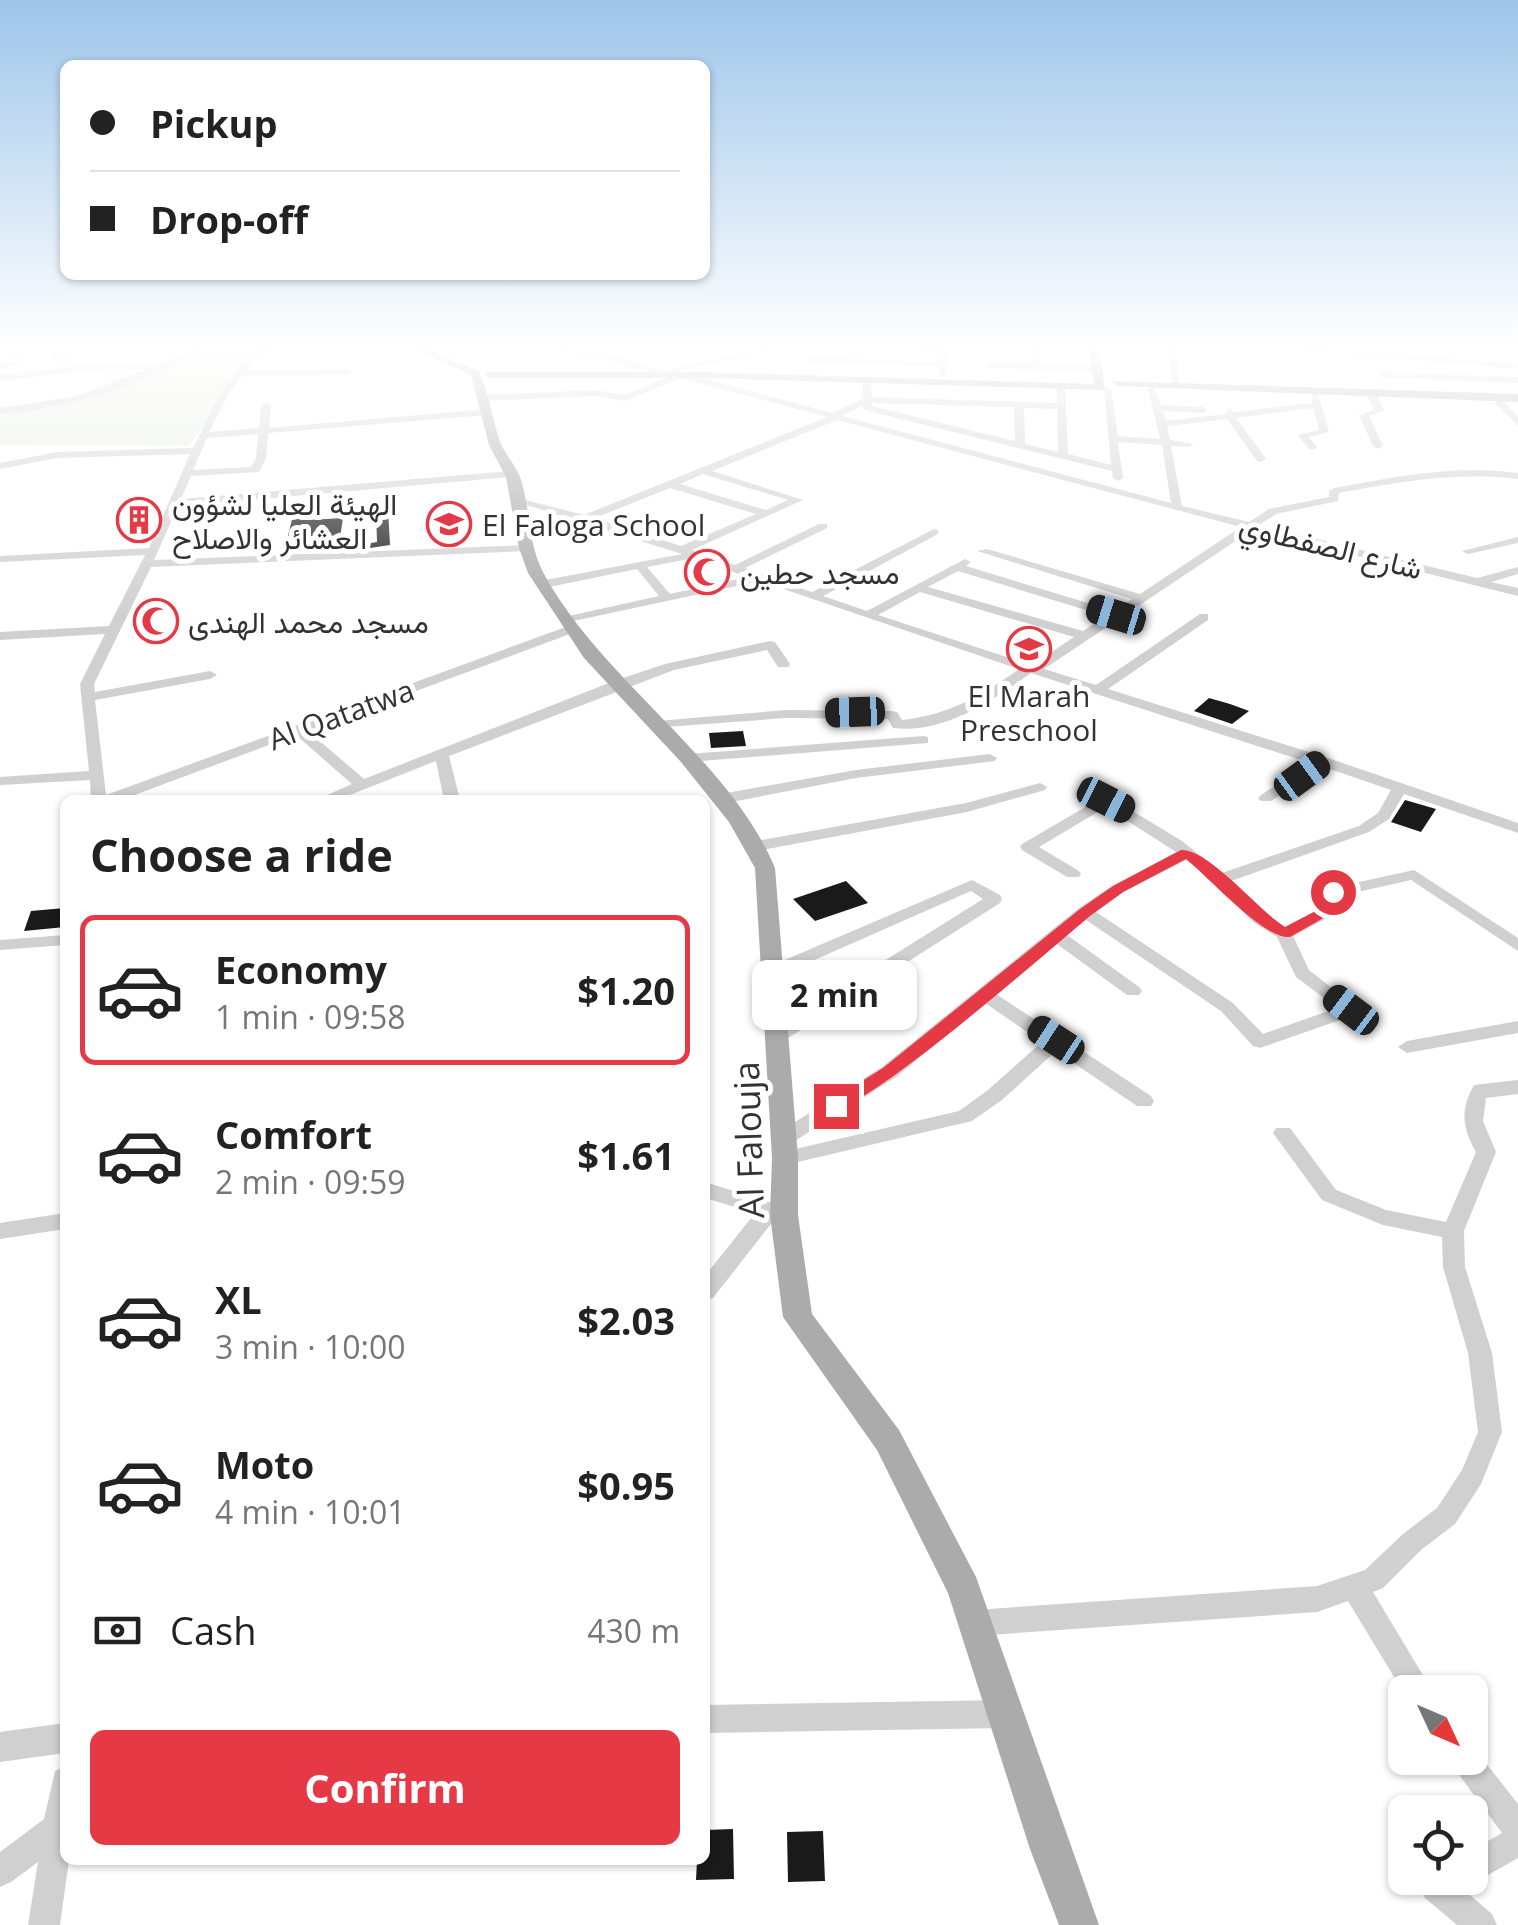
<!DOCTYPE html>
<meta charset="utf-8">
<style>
:root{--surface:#fff;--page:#f6f6f6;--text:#222;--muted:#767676;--line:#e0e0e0;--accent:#e63946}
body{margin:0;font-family:"Open Sans",Vazirmatn,sans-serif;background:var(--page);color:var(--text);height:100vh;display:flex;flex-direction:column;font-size:38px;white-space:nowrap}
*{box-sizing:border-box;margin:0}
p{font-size:32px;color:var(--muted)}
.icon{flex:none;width:55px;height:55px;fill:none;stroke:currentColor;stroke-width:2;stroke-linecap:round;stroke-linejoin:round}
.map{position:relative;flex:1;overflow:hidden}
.drawer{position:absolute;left:60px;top:795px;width:650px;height:1070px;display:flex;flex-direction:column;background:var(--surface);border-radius:15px;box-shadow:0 2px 8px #0004}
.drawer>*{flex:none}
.hud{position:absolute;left:60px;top:60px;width:650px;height:220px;border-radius:15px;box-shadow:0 2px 8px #0004;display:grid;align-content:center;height:220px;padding:0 30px;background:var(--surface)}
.needle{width:65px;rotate:134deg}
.fabs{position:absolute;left:1388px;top:1675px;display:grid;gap:20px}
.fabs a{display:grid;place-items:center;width:100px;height:100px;border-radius:15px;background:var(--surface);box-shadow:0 2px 8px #0004;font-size:50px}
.end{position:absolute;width:45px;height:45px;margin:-22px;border:12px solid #e63946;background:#fff;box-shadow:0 0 0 5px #fff}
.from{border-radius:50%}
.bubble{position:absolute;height:70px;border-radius:15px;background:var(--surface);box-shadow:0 2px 8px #0004;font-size:32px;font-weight:700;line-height:70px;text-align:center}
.car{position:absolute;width:30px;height:60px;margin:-30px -15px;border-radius:12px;box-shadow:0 0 8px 2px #0007;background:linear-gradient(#222 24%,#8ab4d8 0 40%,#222 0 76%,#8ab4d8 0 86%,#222 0)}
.hud b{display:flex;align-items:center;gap:35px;height:95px;font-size:38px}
.hud b+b{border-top:2px solid var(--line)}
.hud i{width:25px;height:25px;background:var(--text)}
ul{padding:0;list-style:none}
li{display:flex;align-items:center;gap:30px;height:150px;margin:0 20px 15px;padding:0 10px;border:5px solid transparent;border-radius:15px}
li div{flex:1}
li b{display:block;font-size:38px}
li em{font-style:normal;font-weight:700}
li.current{border-color:var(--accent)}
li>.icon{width:90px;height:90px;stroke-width:1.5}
h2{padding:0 30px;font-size:45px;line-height:120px}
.pay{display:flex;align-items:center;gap:25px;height:110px;padding:0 30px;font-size:38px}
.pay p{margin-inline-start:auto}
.cta{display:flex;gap:20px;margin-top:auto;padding:20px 30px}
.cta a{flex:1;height:115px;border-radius:15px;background:var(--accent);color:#fff;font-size:40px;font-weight:700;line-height:115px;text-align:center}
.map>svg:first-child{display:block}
</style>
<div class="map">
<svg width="1518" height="1925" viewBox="0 0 1518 1925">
<rect width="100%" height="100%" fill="#fff"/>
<path fill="#e6ecdf" d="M204 348H258L189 446 0 445V414L58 406 148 375Z"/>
<path fill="#1a1a1a" d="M313 502 309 520 343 518 339 544 325 546 324 549 285 548 296 503Z
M388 509 390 545 370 548 371 543 377 542 376 510Z
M1209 698 1230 704 1249 711 1232 724 1194 711Z
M743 731 746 746 711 748 709 733Z
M1405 800 1436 809 1421 832 1391 822Z
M846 881 868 903 815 921 793 899Z
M65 908V927L24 931 31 911Z
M733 1829 734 1879 696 1880 697 1860H705V1830Z
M823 1831 825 1881 788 1882 787 1832Z"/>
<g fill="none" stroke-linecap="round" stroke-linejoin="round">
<path fill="#d0d0d0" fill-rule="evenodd" d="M53 348H61L59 356H70L68 365H62V361H51Z
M193 348H204C145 387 70 408 0 414V408L75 396 149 369H100L0 381V375L100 363 158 365Z
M256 348H305L262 352 247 370 348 369 352 372 348 375 243 376 230 391 209 432 259 428 261 406 266 403 271 406 269 428 487 409 492 412 487 415 268 433 266 458 259 472 191 476 181 499 511 471 516 474 511 477 178 506 154 560 526 545 532 548 526 551 151 567 94 684 95 692 210 671 217 675 210 679 95 700 106 795 574 624 578 625V631L308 731 364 779 614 681 665 664 770 641 775 642 790 664 788 667H778L767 650 674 670 449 756 460 800H444L436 761 337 800H316L352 784 296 735 121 800H91L90 780 0 785V777L89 771 80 684 105 634 0 640V632L109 626 145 555 0 562V556L149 548 190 454 57 458 0 469V463L57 452 193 448 222 390ZM258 434 256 458 251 467 193 470 207 438Z
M542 348C582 348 631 356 666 374L662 377 608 360Z
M766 348H785L670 373 666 370Z
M861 348 948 349 947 375 940 377 939 367 808 362 804 359 808 356 940 362 941 353Z
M1031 348H1039L1038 364 1099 366 1103 369 1099 372 989 368 985 365 989 362 1030 363Z
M1168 348H1176L1180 389 1173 387Z
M1266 348H1311L1518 363V369Z
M16 354 20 357 18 365 0 369V363L11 361Z
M680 372 832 413 862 399 863 381 867 378 871 381 872 397 1057 403V386L1061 383 1065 386 1068 454 1111 465 1104 387 1111 389 1118 436 1160 439 1148 388H1154L1161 405 1203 407 1208 410 1203 413 1163 411 1166 421 1225 414 1229 408 1234 412 1312 403V394H1318L1329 432 1309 437 1317 447 1315 449H1309L1298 435 1319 430 1313 408 1236 418 1266 459 1261 462 1257 461 1227 419 1167 426 1170 440 1194 444 1189 447 1171 446 1182 506 1249 522 1269 509 1329 497V491L1334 488C1396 477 1455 464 1518 473V479C1457 471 1400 482 1339 493L1338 501 1276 514 1259 525 1477 578 1518 567V574L1491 582 1518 588V596L1252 530 1044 669 1096 685 1200 614H1208V620L1108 689 1328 758 1518 823V833L1404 794 1389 819 1369 832 1231 881 1265 914 1285 927 1332 902 1325 892 1327 889 1414 870 1518 938V951L1411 880 1344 895 1350 903 1348 907 1293 936 1309 970 1360 1010 1357 1014 1260 1048 1253 1046 1221 1011 1086 920 1067 935 1139 987 1142 991 1139 995H1127L1057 944 996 994 1151 1096 1154 1101 1151 1106H1137L1056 1051 1002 1100 972 1121 785 1165 778 1163 775 1158 778 1153 959 1111 988 1090 1042 1042 985 1003 896 1077 790 1144H776L773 1139 776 1134 882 1067 1079 908 1112 886 1176 852 1106 807 1039 847 1079 871 1081 874 1079 877H1067L1022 850 1020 847 1022 844 1106 795 1182 841 1222 873 1359 826 1378 813 1391 790 1324 767 1271 801H1261L1258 798 1261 795 1310 763 1031 673C992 701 944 734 893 728L888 719 786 718 652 728 650 725 657 721 786 710 892 711 897 712 902 720C948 715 982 696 1019 669L760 581 564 623V617L659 596 637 569 544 588 540 587V581L682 554 514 501V497L584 515 827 417 681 378 625 401 596 396 484 401 479 398 484 395 596 390 624 395ZM872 403 1014 407 1015 441 872 406ZM862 406 864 410 1112 471 1113 478 1118 481 1123 478 1118 442 1162 445 1171 503 842 416ZM1024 408 1057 409 1058 452 1025 444ZM837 420 1241 527 1140 594 987 549 977 551 1132 599 1114 611 966 566 971 562 965 559 867 611 823 596 938 534V530L934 529 812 592 745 568 827 528V524H819L735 565 692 550 803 500 712 471ZM703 474 788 500 766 510 680 484ZM670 488 756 514 681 546 595 518ZM694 558 747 577 670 594 647 567ZM958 571 1106 616 1083 631 928 587ZM920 592 1074 637 1034 664H1028L878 615ZM1186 860 1214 882 1253 922 1277 937 1296 977 1337 1008 1263 1034 1233 1003 1096 912 1124 892Z
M1383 372 1518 377V383L1380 377Z
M1373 394 1378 397 1384 411 1369 416 1383 446 1378 449 1373 446 1359 415 1374 410 1368 397Z
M1496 400H1502L1518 417V426L1496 404Z
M1518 537V543L1468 554 1462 551Z
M923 736 928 737V743L688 762 681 758 688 754Z
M990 754 997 758 995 761 856 778 721 804 713 799 721 794 856 770Z
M1040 783 1047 787 1045 790 967 812 756 851 748 846 756 841 966 803Z
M972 880 1000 895 1002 899 1000 903 785 1040H771L769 1036 771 1032 983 899 971 891 778 976H766L763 972 766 968Z
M65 935V945L0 950V940Z
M1518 1021V1033L1407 1053 1398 1047 1407 1041Z
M1518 1080V1094L1486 1098 1483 1121 1496 1152 1464 1231 1465 1267 1492 1353 1502 1432 1481 1484 1455 1524 1421 1550 1383 1588 1373 1592 1433 1692H1405V1695L1348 1601 1317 1612 975 1636 965 1632 961 1623 965 1614 975 1610 1317 1586 1365 1570 1403 1534 1437 1508 1462 1470 1478 1432 1468 1353 1443 1267 1442 1237 1383 1225 1322 1200 1273 1133 1276 1128H1290L1336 1190 1386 1210 1446 1222 1476 1152C1462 1128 1460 1110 1474 1085Z
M705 1182 792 1209 795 1215 792 1221 784 1223 774 1220 713 1298 705 1301V1276L755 1213 705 1198Z
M65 1213V1229L0 1239V1223Z
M1005 1700 1015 1704 1019 1714 1015 1724 1005 1728 705 1733V1705Z
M65 1723V1753L0 1762V1732Z
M1470 1746 1474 1748 1518 1804V1858L1481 1879 1468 1883 1464 1890 1492 1914 1497 1925H1457L1425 1898 1420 1887 1424 1878H1470V1851L1502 1833 1454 1768 1449 1758H1470Z
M65 1766V1860H69L60 1925H28L38 1862 11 1882 0 1887V1852L44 1819 55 1771Z"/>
<path fill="#ababab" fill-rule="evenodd" d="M411 348H426L479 371C489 393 492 420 501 444 506 455 515 465 520 477 531 508 527 543 544 574 603 682 729 758 775 868L798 1158V1215L812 1314 899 1430 976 1577 1099 1925H1059L1030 1849 948 1593 877 1450 783 1317 770 1215 772 1158 755 868 729 822 681 762 584 658 528 573 519 548 506 477 489 445 471 375Z
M1089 348H1099L1105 390 701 378H490L484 375 490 372H701L1094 384Z
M1112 381 1518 394V402L1116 386Z"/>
</g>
<linearGradient id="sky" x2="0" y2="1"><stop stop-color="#9ec6ea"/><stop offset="0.56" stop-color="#fff"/><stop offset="1" stop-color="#fff" stop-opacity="0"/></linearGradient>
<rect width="1518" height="618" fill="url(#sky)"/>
<path fill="#e63946" d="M1181 850C1208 848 1259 911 1285 927L1333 902 1325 892 1328 889H1338L1350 903 1290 937C1264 940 1209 877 1186 859L1123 892 1090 916C1055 945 861 1116 830 1110V1101L883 1068 1080 909 1113 886Z"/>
<defs>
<symbol id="building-ring" viewBox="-11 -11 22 22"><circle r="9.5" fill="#fff" stroke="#e63946" stroke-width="1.5"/><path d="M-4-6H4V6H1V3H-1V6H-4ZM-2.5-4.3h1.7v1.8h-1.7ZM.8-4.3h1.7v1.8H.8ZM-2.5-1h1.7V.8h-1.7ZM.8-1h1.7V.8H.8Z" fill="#e63946"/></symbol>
<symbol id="school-ring" viewBox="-11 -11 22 22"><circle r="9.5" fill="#fff" stroke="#e63946" stroke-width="1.5"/><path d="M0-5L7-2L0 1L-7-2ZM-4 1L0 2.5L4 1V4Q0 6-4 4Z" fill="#e63946"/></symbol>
<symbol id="mosque-ring" viewBox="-11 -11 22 22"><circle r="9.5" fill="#fff" stroke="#e63946" stroke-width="1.5"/><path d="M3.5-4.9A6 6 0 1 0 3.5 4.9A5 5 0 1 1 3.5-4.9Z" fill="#e63946"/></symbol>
</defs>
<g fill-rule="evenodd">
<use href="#building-ring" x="114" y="495" width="50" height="50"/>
<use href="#school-ring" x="424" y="499" width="50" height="50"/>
<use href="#mosque-ring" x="682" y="547" width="50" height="50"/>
<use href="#mosque-ring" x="131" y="596" width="50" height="50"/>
<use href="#school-ring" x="1004" y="624" width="50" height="50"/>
</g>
<g text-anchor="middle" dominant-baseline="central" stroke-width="10" stroke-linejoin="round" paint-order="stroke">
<g font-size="30" fill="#333" stroke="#fff" text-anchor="start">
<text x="172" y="503">الهيئة العليا لشؤون<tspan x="172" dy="34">العشائر والاصلاح</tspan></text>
<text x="482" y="524">El Faloga School</text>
<text x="740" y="572">مسجد حطين</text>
<text x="188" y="621">مسجد محمد الهندى</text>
<text x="1029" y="695" text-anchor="middle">El Marah<tspan x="1029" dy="34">Preschool</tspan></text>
</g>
<g font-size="30" fill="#333" stroke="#fff">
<text transform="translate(1331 546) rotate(14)">شارع الصفطاوي</text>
<text transform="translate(341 714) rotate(-20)">Al Qatatwa</text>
</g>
<g font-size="35" fill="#333" stroke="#fff">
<text transform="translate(748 1140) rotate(-92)">Al Falouja</text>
</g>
</g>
</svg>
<div class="fabs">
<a><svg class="needle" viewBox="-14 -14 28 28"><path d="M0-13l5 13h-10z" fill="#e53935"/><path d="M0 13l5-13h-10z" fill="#767676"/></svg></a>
<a><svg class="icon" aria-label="locate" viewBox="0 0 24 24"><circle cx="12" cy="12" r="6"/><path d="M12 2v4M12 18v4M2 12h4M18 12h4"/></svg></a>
</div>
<i class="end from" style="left:1333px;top:892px"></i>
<i class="end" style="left:836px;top:1106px"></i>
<div class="bubble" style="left:752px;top:960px;width:165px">2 min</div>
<i class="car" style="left:1116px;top:615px;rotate:287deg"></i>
<i class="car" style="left:855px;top:712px;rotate:268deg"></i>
<i class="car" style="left:1302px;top:776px;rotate:54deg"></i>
<i class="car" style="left:1106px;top:800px;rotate:117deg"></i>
<i class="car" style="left:1351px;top:1010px;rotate:307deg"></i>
<i class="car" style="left:1056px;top:1040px;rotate:303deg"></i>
<div class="hud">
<b><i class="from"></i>Pickup</b>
<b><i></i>Drop-off</b>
</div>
<section class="drawer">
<h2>Choose a ride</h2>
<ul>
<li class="current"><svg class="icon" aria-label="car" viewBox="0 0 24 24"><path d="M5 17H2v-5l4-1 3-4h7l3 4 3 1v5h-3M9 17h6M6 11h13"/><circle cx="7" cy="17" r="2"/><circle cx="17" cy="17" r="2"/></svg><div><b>Economy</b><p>1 min · 09:58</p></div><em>$1.20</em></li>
<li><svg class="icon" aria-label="car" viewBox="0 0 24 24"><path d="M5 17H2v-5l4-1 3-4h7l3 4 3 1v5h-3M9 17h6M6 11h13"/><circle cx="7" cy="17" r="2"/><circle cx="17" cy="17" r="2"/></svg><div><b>Comfort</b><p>2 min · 09:59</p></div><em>$1.61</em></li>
<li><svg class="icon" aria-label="car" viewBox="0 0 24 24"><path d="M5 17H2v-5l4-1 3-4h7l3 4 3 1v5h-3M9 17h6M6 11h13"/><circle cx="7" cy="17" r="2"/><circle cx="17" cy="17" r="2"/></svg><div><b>XL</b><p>3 min · 10:00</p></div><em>$2.03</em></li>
<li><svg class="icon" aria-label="car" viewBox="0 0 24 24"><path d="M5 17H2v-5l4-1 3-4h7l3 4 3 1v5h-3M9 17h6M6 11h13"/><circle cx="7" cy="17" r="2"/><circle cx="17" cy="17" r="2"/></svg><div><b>Moto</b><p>4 min · 10:01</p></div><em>$0.95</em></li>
</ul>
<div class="pay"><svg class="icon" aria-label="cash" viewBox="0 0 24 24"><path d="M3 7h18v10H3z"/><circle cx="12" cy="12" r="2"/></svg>Cash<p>430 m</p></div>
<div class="cta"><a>Confirm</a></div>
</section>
</div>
